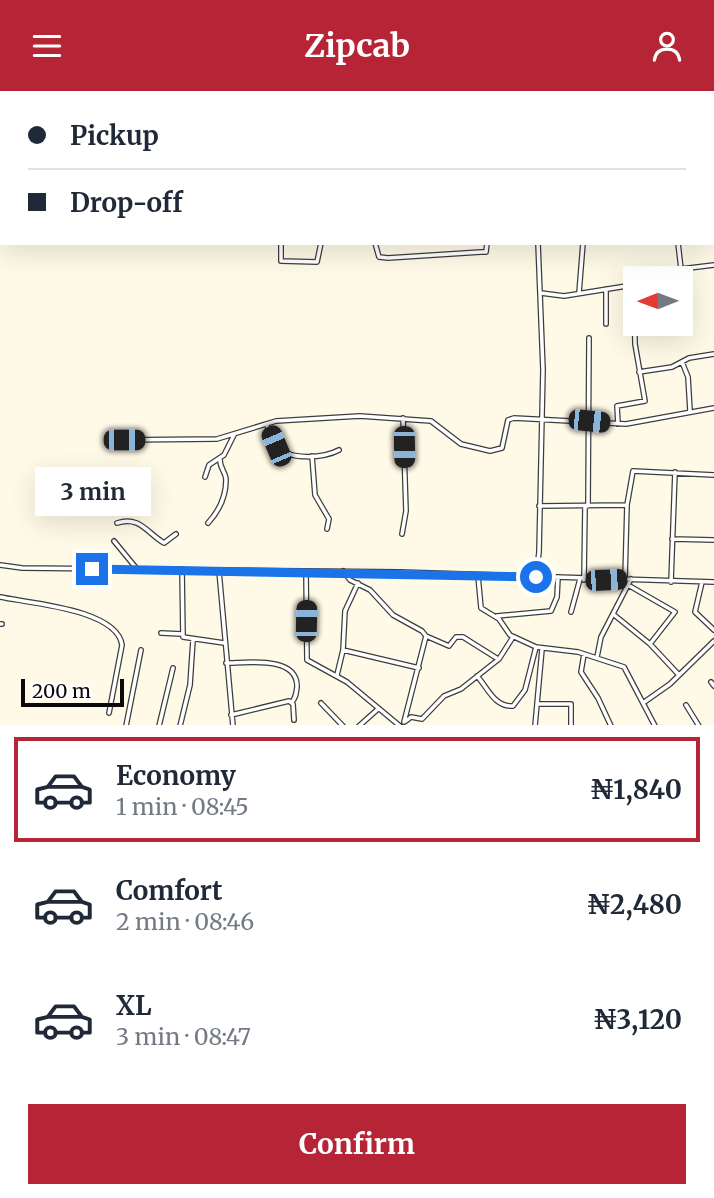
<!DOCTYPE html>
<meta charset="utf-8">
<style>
:root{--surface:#fff;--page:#f2f2f3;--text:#1f2937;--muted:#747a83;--line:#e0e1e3;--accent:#b62535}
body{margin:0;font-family:Merriweather,serif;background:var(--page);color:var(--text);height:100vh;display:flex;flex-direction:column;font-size:26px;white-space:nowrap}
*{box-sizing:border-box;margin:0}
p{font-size:23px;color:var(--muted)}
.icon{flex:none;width:38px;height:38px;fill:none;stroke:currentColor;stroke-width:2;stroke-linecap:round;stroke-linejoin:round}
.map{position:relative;height:634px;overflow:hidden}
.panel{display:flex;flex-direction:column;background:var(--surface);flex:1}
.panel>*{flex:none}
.guide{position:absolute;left:0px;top:0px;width:714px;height:154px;box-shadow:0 7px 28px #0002;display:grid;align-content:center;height:154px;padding:0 28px;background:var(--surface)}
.needle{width:46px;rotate:269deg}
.buttons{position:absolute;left:623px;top:175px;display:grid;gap:14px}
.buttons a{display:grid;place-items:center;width:70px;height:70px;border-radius:0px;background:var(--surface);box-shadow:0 7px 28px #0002;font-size:35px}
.scale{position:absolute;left:21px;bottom:18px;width:103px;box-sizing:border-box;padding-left:7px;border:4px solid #0a0a0a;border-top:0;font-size:19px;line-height:24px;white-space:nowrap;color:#0a0a0a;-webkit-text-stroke:5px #fff;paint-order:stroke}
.end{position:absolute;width:32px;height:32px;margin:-16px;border:9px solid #1a73e8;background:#fff;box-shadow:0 0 0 4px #fff}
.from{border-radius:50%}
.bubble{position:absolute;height:49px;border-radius:0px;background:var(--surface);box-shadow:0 7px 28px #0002;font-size:23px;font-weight:700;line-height:49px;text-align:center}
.car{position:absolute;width:21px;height:42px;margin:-21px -10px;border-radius:9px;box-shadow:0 0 5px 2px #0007;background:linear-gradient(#222 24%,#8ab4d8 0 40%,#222 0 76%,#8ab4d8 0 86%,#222 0)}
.guide b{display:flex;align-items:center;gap:24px;height:66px;font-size:26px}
.guide b+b{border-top:2px solid var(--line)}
.guide i{width:18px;height:18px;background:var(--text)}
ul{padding:12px 0 0;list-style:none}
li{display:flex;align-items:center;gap:21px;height:105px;margin:0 14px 10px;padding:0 14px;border:4px solid transparent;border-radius:0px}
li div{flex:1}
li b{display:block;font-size:26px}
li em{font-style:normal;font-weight:700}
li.active{border-color:var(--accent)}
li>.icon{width:63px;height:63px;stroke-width:1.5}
.cta{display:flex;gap:14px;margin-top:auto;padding:14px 28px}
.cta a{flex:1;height:80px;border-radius:0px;background:var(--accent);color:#fff;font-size:28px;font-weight:700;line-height:80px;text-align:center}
header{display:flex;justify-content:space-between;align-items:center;height:91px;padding:0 28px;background:var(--accent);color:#fff;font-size:32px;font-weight:700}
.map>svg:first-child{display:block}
</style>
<header><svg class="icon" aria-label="menu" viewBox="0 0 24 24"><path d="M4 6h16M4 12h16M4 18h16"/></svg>Zipcab<svg class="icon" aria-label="person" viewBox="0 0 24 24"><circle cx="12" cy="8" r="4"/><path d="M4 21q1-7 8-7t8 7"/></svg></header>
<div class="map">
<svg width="714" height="635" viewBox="0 0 714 635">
<rect width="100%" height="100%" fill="#fff9e7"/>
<path fill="#f3edc9" d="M0 0H538L2 2V57Z"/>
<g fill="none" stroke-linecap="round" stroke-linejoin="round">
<path stroke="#3598cb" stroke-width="2" d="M499 2V0"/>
<defs>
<path id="minor" d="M648 1 651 2
M255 2 282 0
M284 2V0
M545 2V0
M712 19H714
M0 60H2
M712 62H714
M281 152V170L317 171 321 152
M375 152 379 166 388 167 481 161H486L487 152
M678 152 681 178
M658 187 681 178 714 174
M606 198V233
M541 202 564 205 633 194
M579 202 583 152
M681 223 684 222
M635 235 648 233
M682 271 688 286 690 320
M639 281 672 276 689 267 714 263
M618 333 617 315 645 310 635 253 634 194
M267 334C269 340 271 350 276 355 289 370 324 367 339 359
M118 349 217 348 276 330 360 325 431 330 461 353 490 360 502 357 508 329 514 327 626 333 714 317
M312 365 315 404 329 428 327 438
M205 386 209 374 224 364 234 344
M539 415 627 414
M588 415 589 247
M117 432C140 425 146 441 164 452L176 443
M208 432C219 420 226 405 226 389 226 381 219 377 220 367
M402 443 406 420 403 327
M672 448 714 449
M114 450 137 478
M0 474 22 477 400 481 714 491
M182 478 183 546 224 552
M219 480 233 635
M343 480 350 489 370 499 393 524 422 540 426 545 404 631
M306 481 307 569 347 591 400 635
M478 485 481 517 499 528 510 544 536 556 578 561 624 576 655 635
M536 486 539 461 543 279 538 152
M625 488 627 414 633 380 714 384
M584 489 585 415
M671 491 675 381
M702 491 695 521 714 539
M628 494 675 521 650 553
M0 506C28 512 117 518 122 554L109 622
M571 521 580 488
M613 523 650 553 679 584
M497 525 551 520 557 506 558 486
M0 533H2
M161 542 182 543
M426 545 449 555 456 546H463L498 568
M343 559 419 577
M584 563 581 581 598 607 611 635
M597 566 601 546 631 488
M226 572C245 572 298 564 297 596 296 603 296 606 292 611
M337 584 343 559 345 520 358 492
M477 585C488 597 494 616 513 615L525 599 536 556
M711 591 714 595
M321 612 343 635
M643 612 670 593 714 550
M537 613H571V635
M686 614 699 635
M231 624 289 610 293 613 294 629
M406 630 411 626 422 628 444 605 461 598 499 568 513 546
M126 635 141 559
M159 635 173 577
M180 635 190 594 193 549
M359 635 378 618
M535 635 542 558"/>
</defs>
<use href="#minor" stroke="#3d3d3d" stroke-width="6"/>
<use href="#minor" stroke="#fff" stroke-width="3.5"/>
</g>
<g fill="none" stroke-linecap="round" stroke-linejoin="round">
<path stroke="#1a73e8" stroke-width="9" d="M92 478 536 486"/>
</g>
</svg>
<div class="buttons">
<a><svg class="needle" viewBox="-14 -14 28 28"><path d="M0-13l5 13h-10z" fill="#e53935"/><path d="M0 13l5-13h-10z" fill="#747a83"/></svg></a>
</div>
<div class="scale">200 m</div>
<i class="end from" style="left:536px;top:486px"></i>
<i class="end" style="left:92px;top:478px"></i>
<div class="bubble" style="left:35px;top:376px;width:116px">3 min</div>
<i class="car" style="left:589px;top:330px;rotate:96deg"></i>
<i class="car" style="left:124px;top:349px;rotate:90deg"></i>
<i class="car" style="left:276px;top:355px;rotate:337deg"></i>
<i class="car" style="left:404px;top:356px;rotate:179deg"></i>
<i class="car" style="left:606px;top:489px;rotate:88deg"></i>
<i class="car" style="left:306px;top:530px;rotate:1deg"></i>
<div class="guide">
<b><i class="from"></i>Pickup</b>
<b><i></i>Drop-off</b>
</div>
</div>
<section class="panel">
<ul>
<li class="active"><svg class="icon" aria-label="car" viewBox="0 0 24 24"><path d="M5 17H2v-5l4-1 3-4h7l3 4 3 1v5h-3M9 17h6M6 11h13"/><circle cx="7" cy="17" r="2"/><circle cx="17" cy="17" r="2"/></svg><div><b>Economy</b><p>1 min · 08:45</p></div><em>₦1,840</em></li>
<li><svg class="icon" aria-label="car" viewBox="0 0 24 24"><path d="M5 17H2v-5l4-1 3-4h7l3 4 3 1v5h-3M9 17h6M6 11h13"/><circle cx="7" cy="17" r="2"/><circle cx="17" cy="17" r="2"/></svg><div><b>Comfort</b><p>2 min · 08:46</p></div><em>₦2,480</em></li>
<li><svg class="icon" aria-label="car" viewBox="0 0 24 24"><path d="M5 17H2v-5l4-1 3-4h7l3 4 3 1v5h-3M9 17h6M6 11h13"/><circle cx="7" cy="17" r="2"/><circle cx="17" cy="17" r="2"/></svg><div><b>XL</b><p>3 min · 08:47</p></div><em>₦3,120</em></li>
</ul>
<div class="cta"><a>Confirm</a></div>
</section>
